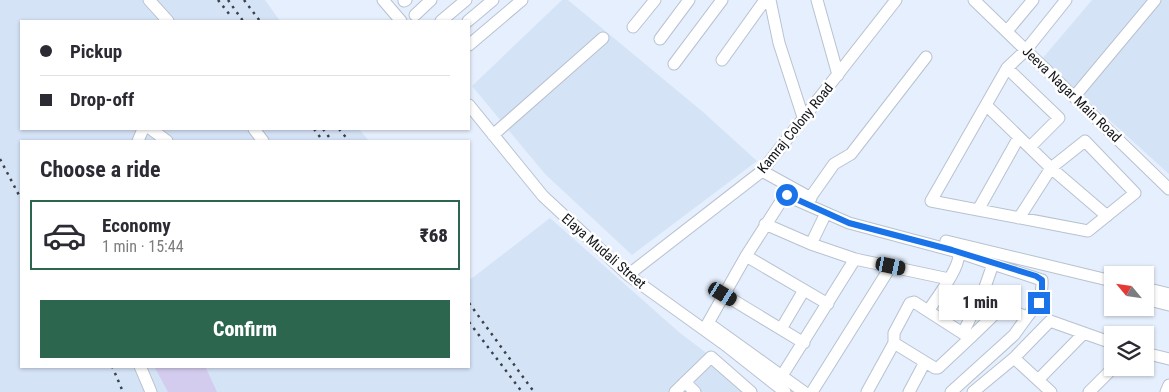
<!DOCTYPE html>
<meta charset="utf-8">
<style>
:root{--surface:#fff;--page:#f7f7f7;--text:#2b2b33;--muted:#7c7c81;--line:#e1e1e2;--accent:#2d664e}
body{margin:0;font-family:"Roboto Condensed",sans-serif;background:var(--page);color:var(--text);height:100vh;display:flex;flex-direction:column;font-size:19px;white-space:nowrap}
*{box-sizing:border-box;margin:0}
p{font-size:16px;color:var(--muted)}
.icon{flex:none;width:28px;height:28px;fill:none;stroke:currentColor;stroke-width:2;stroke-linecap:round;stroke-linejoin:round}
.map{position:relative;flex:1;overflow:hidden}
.panel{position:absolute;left:20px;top:140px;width:450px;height:228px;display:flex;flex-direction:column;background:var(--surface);border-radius:0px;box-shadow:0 1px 4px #0004}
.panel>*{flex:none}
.hud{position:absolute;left:20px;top:20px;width:450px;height:110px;border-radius:0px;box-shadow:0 1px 4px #0004;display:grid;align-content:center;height:110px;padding:0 20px;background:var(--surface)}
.needle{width:32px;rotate:299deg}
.buttons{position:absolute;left:1104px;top:266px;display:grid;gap:10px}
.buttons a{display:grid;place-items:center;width:50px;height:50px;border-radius:0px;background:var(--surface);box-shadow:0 1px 4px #0004;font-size:25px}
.end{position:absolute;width:22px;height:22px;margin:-11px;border:6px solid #1a73e8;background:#fff;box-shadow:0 0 0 2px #fff}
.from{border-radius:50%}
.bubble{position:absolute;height:35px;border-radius:0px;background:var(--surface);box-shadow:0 1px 4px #0004;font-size:16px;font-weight:800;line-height:35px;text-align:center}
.car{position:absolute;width:15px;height:30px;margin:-15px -8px;border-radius:6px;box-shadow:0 0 4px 1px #0007;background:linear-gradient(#222 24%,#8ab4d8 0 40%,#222 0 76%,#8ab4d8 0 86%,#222 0)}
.hud b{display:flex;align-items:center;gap:18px;height:48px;font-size:19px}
.hud b+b{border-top:1px solid var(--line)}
.hud i{width:12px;height:12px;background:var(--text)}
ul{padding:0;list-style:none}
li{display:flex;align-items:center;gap:15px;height:70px;margin:0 10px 8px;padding:0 10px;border:2px solid var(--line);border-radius:0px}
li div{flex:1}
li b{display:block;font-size:19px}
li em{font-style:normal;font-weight:800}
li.on{border-color:var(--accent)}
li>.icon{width:45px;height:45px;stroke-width:1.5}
h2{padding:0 20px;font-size:22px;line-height:60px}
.cta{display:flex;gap:10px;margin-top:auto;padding:10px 20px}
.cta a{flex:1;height:58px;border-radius:0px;background:var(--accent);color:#fff;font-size:20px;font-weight:800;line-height:58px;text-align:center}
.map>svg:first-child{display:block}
</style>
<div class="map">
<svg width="1169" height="392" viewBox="0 0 1169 392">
<rect width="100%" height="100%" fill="#e6effd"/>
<path fill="#d5e3f7" d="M0 0H265L280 21H21V129H359L369 141H21V366H469V276L471 279 550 218 680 333 758 392H0Z
M562 0H568L703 112 757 161 632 255 545 174 472 86Z
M1092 0H1169V174L1042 59Z"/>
<path fill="#d4ccee" d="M154 366H205L217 392H168Z"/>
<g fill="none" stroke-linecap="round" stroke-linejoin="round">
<defs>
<path id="minor" d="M149 0 168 21
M383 0 401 21
M770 0 779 43 803 117
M817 0 838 75
M974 0 1169 189
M404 1 406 0
M415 15 431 0
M441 21 466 0
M468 21 493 0
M633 27 655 0
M1007 31 1033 0
M660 39 689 0
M469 45 522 0
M722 60 765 0
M674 64 722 0
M1007 68 1059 118 1030 147
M1074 97 1155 0
M469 105 543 196 628 275 724 344 785 392
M986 105 1051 168 1107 216
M151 129 167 141
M254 129 263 141
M493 135 603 38
M138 141 143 129
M762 171 811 198
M810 198 834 164 851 154 926 57
M978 210 1019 137
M1019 218 1051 168 1085 141 1135 193 1088 231C1036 221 984 211 931 201L1007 68 1026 50 1066 0
M765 224 811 244 855 259 949 279
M946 241 1112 281
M811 244 826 213
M958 252 993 264 985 287 963 333
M746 256 828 304
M628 275 762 171 896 0
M1145 288 1169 294
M723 294 804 343
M980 299 1002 307
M1145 299 1169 305
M781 329 804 290
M970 338 1002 307 1027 317C1037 305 1043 296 1042 280L993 264
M894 343V333L910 303 914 302 970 338 938 368H935L925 362
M1145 353 1169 359
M1014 358 1051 392
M140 366 151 392
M1038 380 1084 333
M685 382 695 392
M778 382 855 259
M675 392 711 357 751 392
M804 392 708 323 746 256 785 195 849 223 958 252C963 264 936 299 928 311
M812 392 891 266
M867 392 894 343 925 362 909 392
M951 392 1014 335 1027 317
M973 392 1014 358 1050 321 1112 343
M1089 392 1113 368
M1166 392 1169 385"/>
</defs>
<use href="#minor" stroke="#b8c2cf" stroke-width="13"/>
<use href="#minor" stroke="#fff" stroke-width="11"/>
<path stroke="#3c4047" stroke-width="2.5" stroke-dasharray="2.5 5" stroke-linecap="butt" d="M218 0 230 15
M228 0 243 21
M244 0 260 21
M314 129 323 141
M323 129 332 141
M339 129 349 141
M0 159 21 199
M469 303 534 392
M469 322 522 392
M112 366 123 392"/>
</g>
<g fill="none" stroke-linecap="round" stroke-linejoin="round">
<path stroke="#1a73e8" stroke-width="6" d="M787 195 849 223 952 250 1036 276 1042 280V290L1039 303"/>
</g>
<g text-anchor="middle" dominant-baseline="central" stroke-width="5" stroke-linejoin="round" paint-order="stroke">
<g font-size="14" fill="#13161b" stroke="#fff">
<text transform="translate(1072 94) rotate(44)">Jeeva Nagar Main Road</text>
<text transform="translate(795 128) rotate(-51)">Kamraj Colony Road</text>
<text transform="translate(604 251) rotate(41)">Elaya Mudali Street</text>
</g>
</g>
</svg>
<div class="buttons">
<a><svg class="needle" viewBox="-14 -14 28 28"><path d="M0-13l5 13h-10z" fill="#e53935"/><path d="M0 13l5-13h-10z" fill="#7c7c81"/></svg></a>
<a><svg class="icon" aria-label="layers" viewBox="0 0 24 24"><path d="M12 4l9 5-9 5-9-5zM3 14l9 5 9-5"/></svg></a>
</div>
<i class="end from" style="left:787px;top:195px"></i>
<i class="end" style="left:1039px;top:303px"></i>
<div class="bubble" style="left:939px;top:285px;width:82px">1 min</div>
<i class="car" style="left:891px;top:266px;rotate:102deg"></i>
<i class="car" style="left:723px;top:294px;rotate:121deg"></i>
<div class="hud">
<b><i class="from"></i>Pickup</b>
<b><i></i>Drop-off</b>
</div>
<section class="panel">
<h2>Choose a ride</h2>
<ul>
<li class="on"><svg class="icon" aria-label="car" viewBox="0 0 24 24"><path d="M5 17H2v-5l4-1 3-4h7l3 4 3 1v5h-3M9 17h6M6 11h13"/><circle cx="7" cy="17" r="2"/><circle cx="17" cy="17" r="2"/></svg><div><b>Economy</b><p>1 min · 15:44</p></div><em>₹68</em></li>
</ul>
<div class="cta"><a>Confirm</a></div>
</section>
</div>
